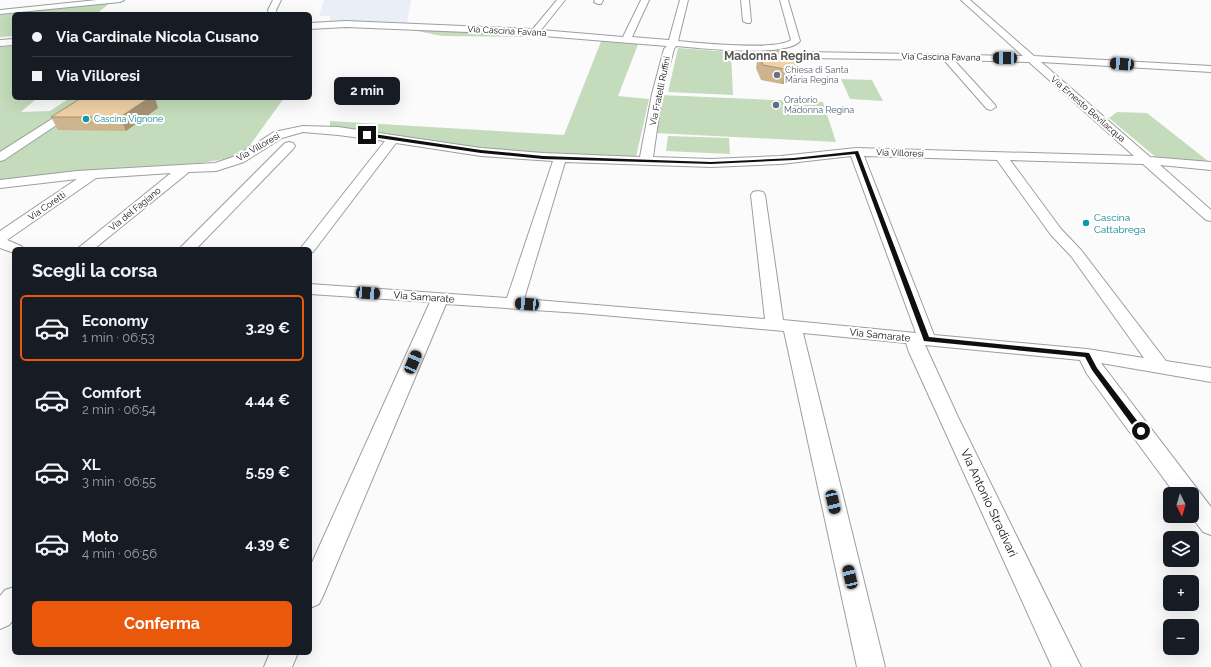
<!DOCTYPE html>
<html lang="it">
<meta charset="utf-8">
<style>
:root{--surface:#171b24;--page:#20242c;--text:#f1f3f6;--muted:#9ea1a6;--line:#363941;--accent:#ea580c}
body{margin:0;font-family:Raleway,sans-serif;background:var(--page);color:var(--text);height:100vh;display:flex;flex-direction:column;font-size:15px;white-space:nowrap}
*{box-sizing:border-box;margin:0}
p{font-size:13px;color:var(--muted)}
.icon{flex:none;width:22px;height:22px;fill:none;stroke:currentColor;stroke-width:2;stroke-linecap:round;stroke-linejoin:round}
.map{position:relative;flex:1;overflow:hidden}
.drawer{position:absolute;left:12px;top:247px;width:300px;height:408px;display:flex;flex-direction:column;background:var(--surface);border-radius:6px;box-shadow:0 4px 16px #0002}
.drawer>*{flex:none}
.guide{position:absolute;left:12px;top:12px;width:300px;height:88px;border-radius:6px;box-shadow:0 4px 16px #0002;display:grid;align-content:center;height:88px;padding:0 20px;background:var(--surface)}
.needle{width:26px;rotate:175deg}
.controls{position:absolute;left:1163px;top:487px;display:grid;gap:8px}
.controls a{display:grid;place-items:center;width:36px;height:36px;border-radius:6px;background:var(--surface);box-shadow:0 4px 16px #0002;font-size:20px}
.end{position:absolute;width:18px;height:18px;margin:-9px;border:5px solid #0f0f10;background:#fff;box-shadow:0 0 0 2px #fff}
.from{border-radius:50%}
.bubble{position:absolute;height:28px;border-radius:6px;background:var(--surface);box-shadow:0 4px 16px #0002;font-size:13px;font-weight:700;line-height:28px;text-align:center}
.car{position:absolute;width:12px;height:24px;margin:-12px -6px;border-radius:5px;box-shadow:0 0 3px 1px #0007;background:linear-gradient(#222 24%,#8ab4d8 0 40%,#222 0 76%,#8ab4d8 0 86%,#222 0)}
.guide b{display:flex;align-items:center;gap:14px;height:38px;font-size:15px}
.guide b+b{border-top:1px solid var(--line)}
.guide i{width:10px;height:10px;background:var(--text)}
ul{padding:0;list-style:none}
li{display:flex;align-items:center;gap:12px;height:66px;margin:0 8px 6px;padding:0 12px;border:2px solid transparent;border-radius:6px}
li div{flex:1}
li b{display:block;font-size:15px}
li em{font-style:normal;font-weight:700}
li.selected{border-color:var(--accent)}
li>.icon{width:36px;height:36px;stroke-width:1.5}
h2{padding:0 20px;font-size:18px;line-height:48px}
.primary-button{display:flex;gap:8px;margin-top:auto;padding:8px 20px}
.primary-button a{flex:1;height:46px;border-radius:6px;background:var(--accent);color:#fff;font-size:16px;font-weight:700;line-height:46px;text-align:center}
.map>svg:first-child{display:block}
</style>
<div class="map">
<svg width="1211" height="667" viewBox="0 0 1211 667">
<rect width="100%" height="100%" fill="#fbfbfc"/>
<path fill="#eaeff7" d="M324 0H411L407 23 395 22 389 24 329 21 330 16H319Z"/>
<path fill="#c4dcbb" d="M110 3 96 14H14V36L0 37V15Z
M402 28 541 34 539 37 442 36Z
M602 39 639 42 618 96 649 99 636 157 547 155 474 147 330 127V121L564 135Z
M14 46V98H41L36 99 21 112 50 111 70 98H87L0 153V47Z
M678 48 731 52 733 95 668 92Z
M841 79 872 80 883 101 850 99Z
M660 95 823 102 836 142 655 133Z
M98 98H284L242 156 201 163 88 170 0 181V161Z
M1117 112 1147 113 1208 161 1158 159 1109 118Z
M668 136 729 138 730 154 666 151Z"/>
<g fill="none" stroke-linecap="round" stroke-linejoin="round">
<defs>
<path id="minor" d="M97 0H124L120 2 0 14V10Z
M273 0H281L276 10 277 14H269L268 10Z
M557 0H565L541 30 623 37 641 0H649L632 37 669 40 680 0H688L678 41C700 43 775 51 791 40L780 0H788L800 41C786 58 700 48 676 46L674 49 662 94 653 157 711 159 781 156 856 148 1134 156 1029 62 954 60 995 105 996 107 991 110 987 109 944 60 807 58 802 55 807 52 1023 56 961 0H970L1034 56 1211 66V72L1041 62 1150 157 1211 162V170L1160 165 1211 210V221L1206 220 1143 164 1010 160 1061 229 1081 250 1166 361 1211 368V382L1101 363 1211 507V535L1203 532 1191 516 1192 494H1175L1087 374 1080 360 925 345 958 417 1081 667H1052L909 352 906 343 803 333 885 667H857L784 331 580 313 446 304 323 596 319 604 310 608V567L430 302 310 294V284L507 298 553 161 481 156 396 143 313 252 310 253V249H300L385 141 338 135 303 132 282 138 244 162 216 171 189 172 94 249H77L171 173 96 178 7 240 21 246 24 249H14V253L0 248V231L77 179 0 188V180L77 171 215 163 236 156 274 132 303 126 338 127 481 148 543 153 640 157 652 94 664 49 667 46 519 34 346 27 310 29V23L346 21 533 29ZM851 156 916 333 783 320 765 195 763 192 758 191 753 192 751 195 765 319 524 299 565 162 711 167 781 164ZM864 156 997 160 1051 235 1071 256 1144 358 1087 349 934 335Z
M595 0H603L601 4H598L594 2Z
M741 0H749L751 21 750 23H747L743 21Z
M14 39V45L0 46V40Z
M85 98H97L4 160 0 161V152Z
M289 142 293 143 295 146 293 149 196 249H179L285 143Z
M14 587V619L9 625 0 629V596L5 590Z
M270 653H298L292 667H264Z"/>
</defs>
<use href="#minor" stroke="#9d9e9f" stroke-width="2"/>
<use href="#minor" fill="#fff" fill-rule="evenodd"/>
</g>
<path fill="#ceb48d" d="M758 53 797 67 794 82 782 84 761 80 756 68Z
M158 108 126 131 58 130 51 117Z"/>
<path fill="#a79273" d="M797 67 794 82 782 84 785 69Z
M149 98H155L158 108 126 131 120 117Z"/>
<path fill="#efd1a4" stroke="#a79273" d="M767 51H787L796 54 797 67 785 69 763 65 758 53Z
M81 98H149L120 117H51Z"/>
<path fill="#0f0f10" d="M367 133 481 150 543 156 711 162 794 158 858 151 929 337 1089 353 1097 368 1145 431 1141 434 1138 433 1092 370 1085 357 924 341 855 154 794 160 711 164 543 159 481 153 365 136Z"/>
<circle fill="#6b7280" stroke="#fff" stroke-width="1.5" cx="777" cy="75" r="4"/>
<circle fill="#5c6f8a" stroke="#fff" stroke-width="1.5" cx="776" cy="105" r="4"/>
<g fill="#0f9aa8" stroke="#fff" stroke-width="1.5">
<circle cx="86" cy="119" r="4"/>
<circle cx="1086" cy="223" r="4"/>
</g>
<g text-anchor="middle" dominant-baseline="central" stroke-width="4" stroke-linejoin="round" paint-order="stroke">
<g font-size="9" fill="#0f0f10" stroke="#fff">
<text transform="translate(507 31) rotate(3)">Via Cascina Favana</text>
<text transform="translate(941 57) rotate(1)">Via Cascina Favana</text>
<text transform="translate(660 91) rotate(-78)">Via Fratelli Ruffini</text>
<text transform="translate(1088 109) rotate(41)">Via Ernesto Bevilacqua</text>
<text transform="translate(258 147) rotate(-30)">Via Villoresi</text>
<text transform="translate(900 153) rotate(2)">Via Villoresi</text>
<text transform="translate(47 206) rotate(-35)">Via Coretti</text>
<text transform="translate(135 209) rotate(-39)">Via del Fagiano</text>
</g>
<g font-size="9" fill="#5b616d" stroke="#fff" text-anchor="start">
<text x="785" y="70">Chiesa di Santa<tspan x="785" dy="10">Maria Regina</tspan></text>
</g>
<g font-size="9" fill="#4e5e75" stroke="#fff" text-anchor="start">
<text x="784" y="100">Oratorio<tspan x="784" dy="10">Madonna Regina</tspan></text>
</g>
<g font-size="9" fill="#0d838f" stroke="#fff" text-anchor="start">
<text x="94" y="119">Cascina Vignone</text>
</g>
<g font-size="10" fill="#0d838f" stroke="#fff" text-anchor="start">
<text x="1094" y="217">Cascina<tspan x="1094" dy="12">Cattabrega</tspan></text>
</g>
<g font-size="10" fill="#0f0f10" stroke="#fff">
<text transform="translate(424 297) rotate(4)">Via Samarate</text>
<text transform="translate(880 335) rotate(6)">Via Samarate</text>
</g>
<g font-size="12" font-weight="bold" fill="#575758" stroke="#fff">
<text x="772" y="56">Madonna Regina</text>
</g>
<g font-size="12" fill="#0f0f10" stroke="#fff">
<text transform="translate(989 503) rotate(65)">Via Antonio Stradivari</text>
</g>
</g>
</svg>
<div class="controls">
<a><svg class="needle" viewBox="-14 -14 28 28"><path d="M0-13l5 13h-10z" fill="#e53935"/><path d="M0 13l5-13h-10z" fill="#9ea1a6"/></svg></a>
<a><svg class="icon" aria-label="layers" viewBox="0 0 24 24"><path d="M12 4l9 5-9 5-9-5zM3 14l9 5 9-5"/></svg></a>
<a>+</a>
<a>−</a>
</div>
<i class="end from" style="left:1141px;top:431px"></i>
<i class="end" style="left:367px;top:135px"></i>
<div class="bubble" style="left:334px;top:77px;width:66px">2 min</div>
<i class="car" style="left:1005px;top:58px;rotate:271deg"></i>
<i class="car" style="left:1122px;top:64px;rotate:274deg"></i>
<i class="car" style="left:368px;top:293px;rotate:94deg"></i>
<i class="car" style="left:527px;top:304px;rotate:274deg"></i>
<i class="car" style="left:413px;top:362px;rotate:23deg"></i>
<i class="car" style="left:833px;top:502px;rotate:167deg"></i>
<i class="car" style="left:850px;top:577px;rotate:347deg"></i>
<div class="guide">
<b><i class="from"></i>Via Cardinale Nicola Cusano</b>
<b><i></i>Via Villoresi</b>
</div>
<section class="drawer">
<h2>Scegli la corsa</h2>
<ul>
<li class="selected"><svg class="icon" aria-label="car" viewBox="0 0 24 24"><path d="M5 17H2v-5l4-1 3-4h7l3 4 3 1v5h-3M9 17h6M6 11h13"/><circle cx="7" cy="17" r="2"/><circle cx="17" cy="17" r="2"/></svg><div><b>Economy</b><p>1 min · 06:53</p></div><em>3.29 €</em></li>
<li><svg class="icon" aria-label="car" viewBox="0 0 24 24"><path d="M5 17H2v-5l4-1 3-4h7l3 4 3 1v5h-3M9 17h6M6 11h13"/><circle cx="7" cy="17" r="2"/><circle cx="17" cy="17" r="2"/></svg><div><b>Comfort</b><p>2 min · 06:54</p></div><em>4.44 €</em></li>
<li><svg class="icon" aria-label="car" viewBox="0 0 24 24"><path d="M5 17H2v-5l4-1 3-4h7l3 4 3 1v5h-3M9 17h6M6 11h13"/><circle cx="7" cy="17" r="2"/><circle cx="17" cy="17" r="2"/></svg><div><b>XL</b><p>3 min · 06:55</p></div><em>5.59 €</em></li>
<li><svg class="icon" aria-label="car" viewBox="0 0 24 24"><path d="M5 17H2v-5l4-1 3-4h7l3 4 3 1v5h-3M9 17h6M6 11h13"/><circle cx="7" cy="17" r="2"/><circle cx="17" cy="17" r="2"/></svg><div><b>Moto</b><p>4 min · 06:56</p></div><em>4.39 €</em></li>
</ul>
<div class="primary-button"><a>Conferma</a></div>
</section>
</div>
